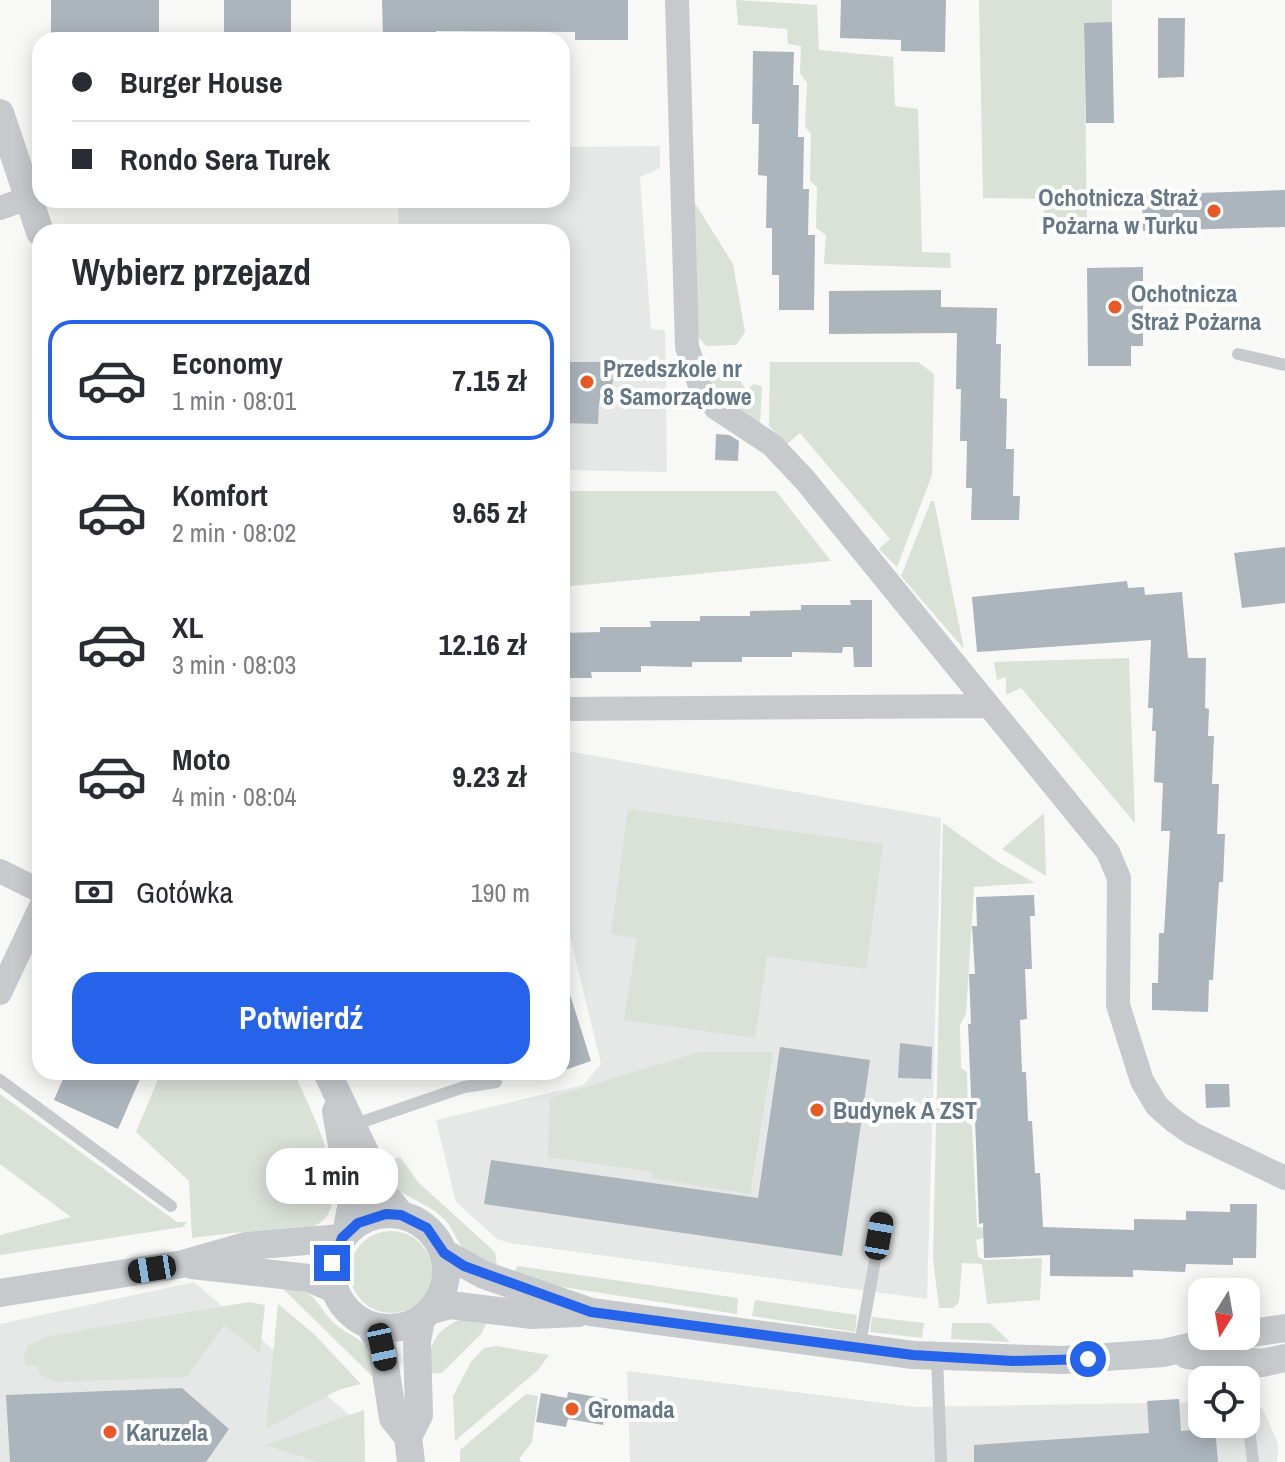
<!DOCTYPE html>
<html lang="pl">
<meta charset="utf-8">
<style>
:root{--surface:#fff;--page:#f2f2f3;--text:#2b2b33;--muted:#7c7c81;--line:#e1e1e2;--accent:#2563eb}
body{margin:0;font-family:"Archivo Narrow",sans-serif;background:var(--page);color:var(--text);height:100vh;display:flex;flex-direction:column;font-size:30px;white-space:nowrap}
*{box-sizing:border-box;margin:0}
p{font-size:26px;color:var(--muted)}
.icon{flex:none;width:44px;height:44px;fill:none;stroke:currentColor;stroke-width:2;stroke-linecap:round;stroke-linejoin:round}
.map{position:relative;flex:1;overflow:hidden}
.drawer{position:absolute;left:32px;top:224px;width:538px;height:856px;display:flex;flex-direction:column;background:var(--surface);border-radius:24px;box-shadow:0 4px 20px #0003}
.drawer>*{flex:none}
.guide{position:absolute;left:32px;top:32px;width:538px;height:176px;border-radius:24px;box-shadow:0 4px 20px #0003;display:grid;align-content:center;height:176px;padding:0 40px;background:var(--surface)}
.needle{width:52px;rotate:191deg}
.controls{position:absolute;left:1188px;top:1278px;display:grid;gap:16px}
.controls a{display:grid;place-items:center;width:72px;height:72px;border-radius:16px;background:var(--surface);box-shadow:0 4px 20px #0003;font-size:40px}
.end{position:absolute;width:36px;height:36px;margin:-18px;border:10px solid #2563eb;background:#fff;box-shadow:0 0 0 4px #fff}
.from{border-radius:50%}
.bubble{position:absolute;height:56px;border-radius:24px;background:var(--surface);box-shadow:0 4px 20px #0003;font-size:26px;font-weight:700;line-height:56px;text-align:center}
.car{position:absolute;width:24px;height:48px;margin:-24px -12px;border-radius:10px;box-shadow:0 0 6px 2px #0007;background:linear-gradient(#222 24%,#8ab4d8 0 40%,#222 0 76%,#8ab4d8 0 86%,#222 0)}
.guide b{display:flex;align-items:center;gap:28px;height:76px;font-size:30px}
.guide b+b{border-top:2px solid var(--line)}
.guide i{width:20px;height:20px;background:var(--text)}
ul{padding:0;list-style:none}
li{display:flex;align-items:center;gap:24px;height:120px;margin:0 16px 12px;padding:0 24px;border:4px solid transparent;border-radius:24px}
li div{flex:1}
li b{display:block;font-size:30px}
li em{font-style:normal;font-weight:700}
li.on{border-color:var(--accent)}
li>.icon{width:72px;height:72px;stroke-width:1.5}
h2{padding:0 40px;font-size:36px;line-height:96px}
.pay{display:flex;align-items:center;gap:20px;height:88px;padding:0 40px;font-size:30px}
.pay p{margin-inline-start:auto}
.button{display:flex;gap:16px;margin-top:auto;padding:16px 40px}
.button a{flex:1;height:92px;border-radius:24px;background:var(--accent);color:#fff;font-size:32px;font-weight:700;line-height:92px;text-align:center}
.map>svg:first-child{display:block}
</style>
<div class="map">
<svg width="1285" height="1462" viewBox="0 0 1285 1462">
<rect width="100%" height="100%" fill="#f8f8f6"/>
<path fill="#e6e7e7" d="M660 146V168L640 177 651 329 665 330 667 472 562 470V232H399L398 200H562V147Z
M562 750 941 818 927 1299 510 1243 497 1239 456 1202 436 1120 583 1085 601 1064 562 903Z
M194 1282 352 1417 354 1462H0V1324Z
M627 1371 915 1407 1202 1402V1424H1246L1249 1400 1263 1409 1278 1444 1277 1462H630Z"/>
<path fill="#dae1d7" d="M736 0 817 5 819 50 893 57 895 106 918 109 922 252 950 253 951 268 824 264 826 235 816 228 817 187 810 181 811 134 805 126 807 83 800 73 801 46 788 44 787 29 738 25Z
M979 0H1112V22L1084 24 1087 225H1044L1043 199 983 198Z
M693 200 733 264 745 332 736 345 706 346 696 334Z
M770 362H918L934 374 932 475 897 567 879 549 890 539 800 433 787 444 769 426Z
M713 363H725L726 374 736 375 747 391 753 384 762 386 760 424C728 408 720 399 704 367Z
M562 491H776L831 561 562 587Z
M931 501H934L964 649 901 576Z
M1129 658 1135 823 1021 688 1006 695V677L997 680 994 662Z
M628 809 883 844 866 969 767 956 755 1038 624 1020 637 938 611 934Z
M1044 813 1046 876 1002 849Z
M943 823 998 862 1035 883 974 887 966 1014 960 1025 961 1068 967 1072 968 1123 972 1126 977 1227 986 1228 987 1237 976 1240 978 1257 985 1260 1042 1258 1040 1300 987 1304 982 1264 962 1263 959 1302 953 1308H939L933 1258Z
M699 1052H773L750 1194 652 1178 653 1172 548 1157 550 1098Z
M161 1072H294C307 1104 366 1209 310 1228 292 1233 273 1230 254 1231 233 1233 213 1235 192 1238L189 1181 136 1132Z
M0 1094 177 1222H187L183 1227 0 1255V1235L71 1217 0 1164Z
M400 1157 419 1183 495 1252 498 1273 464 1251 448 1223 435 1211 399 1191 380 1163Z
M350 1272a41 41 0 1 1 82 0a41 41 0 1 1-82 0Z
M517 1266 738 1298 737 1314 543 1284 514 1277Z
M280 1286C319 1286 315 1309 340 1328 350 1335 364 1340 369 1352 372 1360 372 1370 374 1378Z
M755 1300 857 1315 855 1332 752 1316Z
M249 1302 265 1305 260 1353 224 1325 187 1377 56 1382 39 1374 38 1366H26L24 1356 27 1346 49 1336Z
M278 1304 315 1335 361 1384 338 1390 266 1429Z
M469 1315 489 1319 481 1334 442 1373 427 1374C431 1338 435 1330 469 1315Z
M872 1317 924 1323 922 1338 870 1332Z
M952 1323H990L1010 1342 951 1339Z
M497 1346 549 1355 538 1370 455 1441 453 1396 471 1362 484 1348Z
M526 1394 538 1396 532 1442 519 1459 522 1462H460V1450Z
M364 1410 365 1462H318L266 1445Z"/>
<path fill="#acb5bb" d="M51 0H159V40H51Z
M224 0H291V40H224Z
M382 0H628V40H575V32L436 31V40H383Z
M841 0H946L945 52 901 51V40L840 38Z
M1158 18H1185L1184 77 1158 78Z
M1112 22 1114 123H1086L1084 23Z
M753 51 794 52 793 85H799L798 137H804L803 189H809L808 235H815L814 310H779V275H772V228H766L767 176 758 175 759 124H752Z
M1285 190V227L1143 231 1142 195Z
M1143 267V346H1131V366H1088L1087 268Z
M941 290V307L997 308 996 344H1001L1000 398 1007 399 1006 449H1014L1013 496H1020L1019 520H971L972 488H966L967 441H960L961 389H956L957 333 829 334V291Z
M562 362H613L612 403 599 402 598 424 562 423Z
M716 434 729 435 739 441 738 461 715 460Z
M1285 547V603L1242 608 1234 553Z
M1127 581 1128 588 1144 587 1145 595 1182 592 1188 658H1206L1205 708 1209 709 1208 736H1214L1212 784H1219L1217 834H1225L1223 882H1219L1213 980H1209L1208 1012 1152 1010V983H1158L1159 933H1164L1170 831H1161L1163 783 1154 782 1156 731H1152L1153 708H1148L1151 640 977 652 972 597Z
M850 600H872V667H854L853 647H843L842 653 792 652V657H742V662H692V667L641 666V672H591L592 678H562V633L600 632V627H651L650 621H700V616H750V611L801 610V605H851Z
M1034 895 1035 916H1030L1032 969H1025L1027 1019 1020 1020 1022 1072H1026L1028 1121H1032L1035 1173H1040L1043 1227 1134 1230V1219L1186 1220V1211L1230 1212V1204H1257L1256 1258H1233V1265L1186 1264 1185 1272 1133 1270V1277L1050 1276V1255L984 1258 983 1223 979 1224 975 1118 972 1119 968 1024H971L969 974H975L972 926H977L976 897Z
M567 985 591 1061 562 1071V986Z
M900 1043 932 1047 931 1079 898 1078Z
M780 1047 870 1060 842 1256 484 1204 491 1160 758 1198Z
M66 1072H143L118 1129 54 1100Z
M1205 1084H1229L1230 1107 1206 1108Z
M182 1388 229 1429 206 1462H10L6 1395Z
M568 1392 608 1399 603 1425 568 1419 566 1427 536 1422 541 1393 567 1398Z
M1179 1399 1181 1431 1215 1428 1218 1462H974V1445L1149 1433 1147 1401Z"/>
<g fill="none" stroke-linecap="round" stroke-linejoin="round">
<path stroke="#c6cacd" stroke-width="12" d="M1238 354 1285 365
M0 1080 171 1206
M353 1125 464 1087 496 1082
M859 1349 883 1216
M937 1357 941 1462
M1246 1402 1253 1462"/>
<path stroke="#c6cacd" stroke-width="24" d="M677 0 687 347 701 389 716 408 772 445 805 480 1108 852 1119 878 1118 1005 1142 1081 1157 1106 1174 1121 1193 1134 1285 1178
M0 208 28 198
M562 709 989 706
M0 871 40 891
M0 993 40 908"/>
<path stroke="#c6cacd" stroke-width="28" d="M0 113 40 232
M327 1072 385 1195 401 1215
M336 1111 352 1203 346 1233
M332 1271a57 57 0 1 1 114 0a57 57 0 1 1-114 0Z
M444 1253 484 1275 591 1312 913 1355 1063 1360 1163 1353 1238 1336
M192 1265 309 1278 334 1289
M0 1293 183 1264 246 1246 342 1238
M432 1310 450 1305 532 1315 578 1313
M370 1326 382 1347 393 1418 408 1437 411 1462
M1246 1334 1285 1328
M1187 1355 1262 1363 1285 1358
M408 1437 419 1415 417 1340 421 1320"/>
</g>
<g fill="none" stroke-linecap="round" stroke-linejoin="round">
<path stroke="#2563eb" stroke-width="10" d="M332 1263 342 1238 358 1223 386 1214 401 1215 427 1228 444 1253 464 1266 591 1312 913 1355 1013 1361 1088 1359"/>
</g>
<g fill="#e95825" stroke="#fff" stroke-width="3">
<circle cx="1214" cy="211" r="8"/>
<circle cx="1115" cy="307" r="8"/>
<circle cx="587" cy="382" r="8"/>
<circle cx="817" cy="1110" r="8"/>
<circle cx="572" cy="1409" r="8"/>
<circle cx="110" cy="1432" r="8"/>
</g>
<g text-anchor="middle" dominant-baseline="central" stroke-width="8" stroke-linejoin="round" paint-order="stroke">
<g font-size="24" font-weight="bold" fill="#667888" stroke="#fff" text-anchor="start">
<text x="1198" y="197" text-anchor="end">Ochotnicza Straż<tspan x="1198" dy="28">Pożarna w Turku</tspan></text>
<text x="1131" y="293">Ochotnicza<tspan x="1131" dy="28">Straż Pożarna</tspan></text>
<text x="603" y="368">Przedszkole nr<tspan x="603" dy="28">8 Samorządowe</tspan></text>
<text x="833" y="1110">Budynek A ZST</text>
<text x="588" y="1409">Gromada</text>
<text x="126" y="1432">Karuzela</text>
</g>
</g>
</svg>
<div class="controls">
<a><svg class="needle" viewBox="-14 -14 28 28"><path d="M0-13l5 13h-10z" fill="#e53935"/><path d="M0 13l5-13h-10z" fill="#7c7c81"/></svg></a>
<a><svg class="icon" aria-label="locate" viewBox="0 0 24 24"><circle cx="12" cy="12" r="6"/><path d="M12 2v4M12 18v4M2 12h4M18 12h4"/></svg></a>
</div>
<i class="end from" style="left:1088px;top:1359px"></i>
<i class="end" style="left:332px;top:1263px"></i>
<div class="bubble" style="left:266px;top:1148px;width:132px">1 min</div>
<i class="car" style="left:879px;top:1236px;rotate:10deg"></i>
<i class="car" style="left:152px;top:1269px;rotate:261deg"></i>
<i class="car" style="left:382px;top:1347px;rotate:168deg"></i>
<div class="guide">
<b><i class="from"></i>Burger House</b>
<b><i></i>Rondo Sera Turek</b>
</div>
<section class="drawer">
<h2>Wybierz przejazd</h2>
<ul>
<li class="on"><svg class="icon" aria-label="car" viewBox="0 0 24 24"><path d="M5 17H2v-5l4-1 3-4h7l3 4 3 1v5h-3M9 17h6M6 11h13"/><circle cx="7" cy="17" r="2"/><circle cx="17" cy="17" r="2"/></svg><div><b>Economy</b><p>1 min · 08:01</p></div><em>7.15 zł</em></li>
<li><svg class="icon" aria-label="car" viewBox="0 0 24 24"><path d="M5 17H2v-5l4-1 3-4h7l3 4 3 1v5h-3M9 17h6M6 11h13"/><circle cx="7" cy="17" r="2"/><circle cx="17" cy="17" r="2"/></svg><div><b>Komfort</b><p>2 min · 08:02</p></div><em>9.65 zł</em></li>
<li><svg class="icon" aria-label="car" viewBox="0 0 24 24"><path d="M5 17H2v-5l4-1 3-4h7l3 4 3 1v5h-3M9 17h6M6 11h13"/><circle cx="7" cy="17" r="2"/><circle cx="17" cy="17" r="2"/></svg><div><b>XL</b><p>3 min · 08:03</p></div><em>12.16 zł</em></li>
<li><svg class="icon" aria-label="car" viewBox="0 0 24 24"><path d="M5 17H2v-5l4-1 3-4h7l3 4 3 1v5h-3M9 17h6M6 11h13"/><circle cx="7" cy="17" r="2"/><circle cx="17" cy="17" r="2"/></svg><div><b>Moto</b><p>4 min · 08:04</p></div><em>9.23 zł</em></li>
</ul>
<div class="pay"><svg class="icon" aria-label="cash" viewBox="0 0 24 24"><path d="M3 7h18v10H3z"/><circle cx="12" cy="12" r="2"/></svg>Gotówka<p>190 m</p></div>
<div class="button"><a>Potwierdź</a></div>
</section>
</div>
